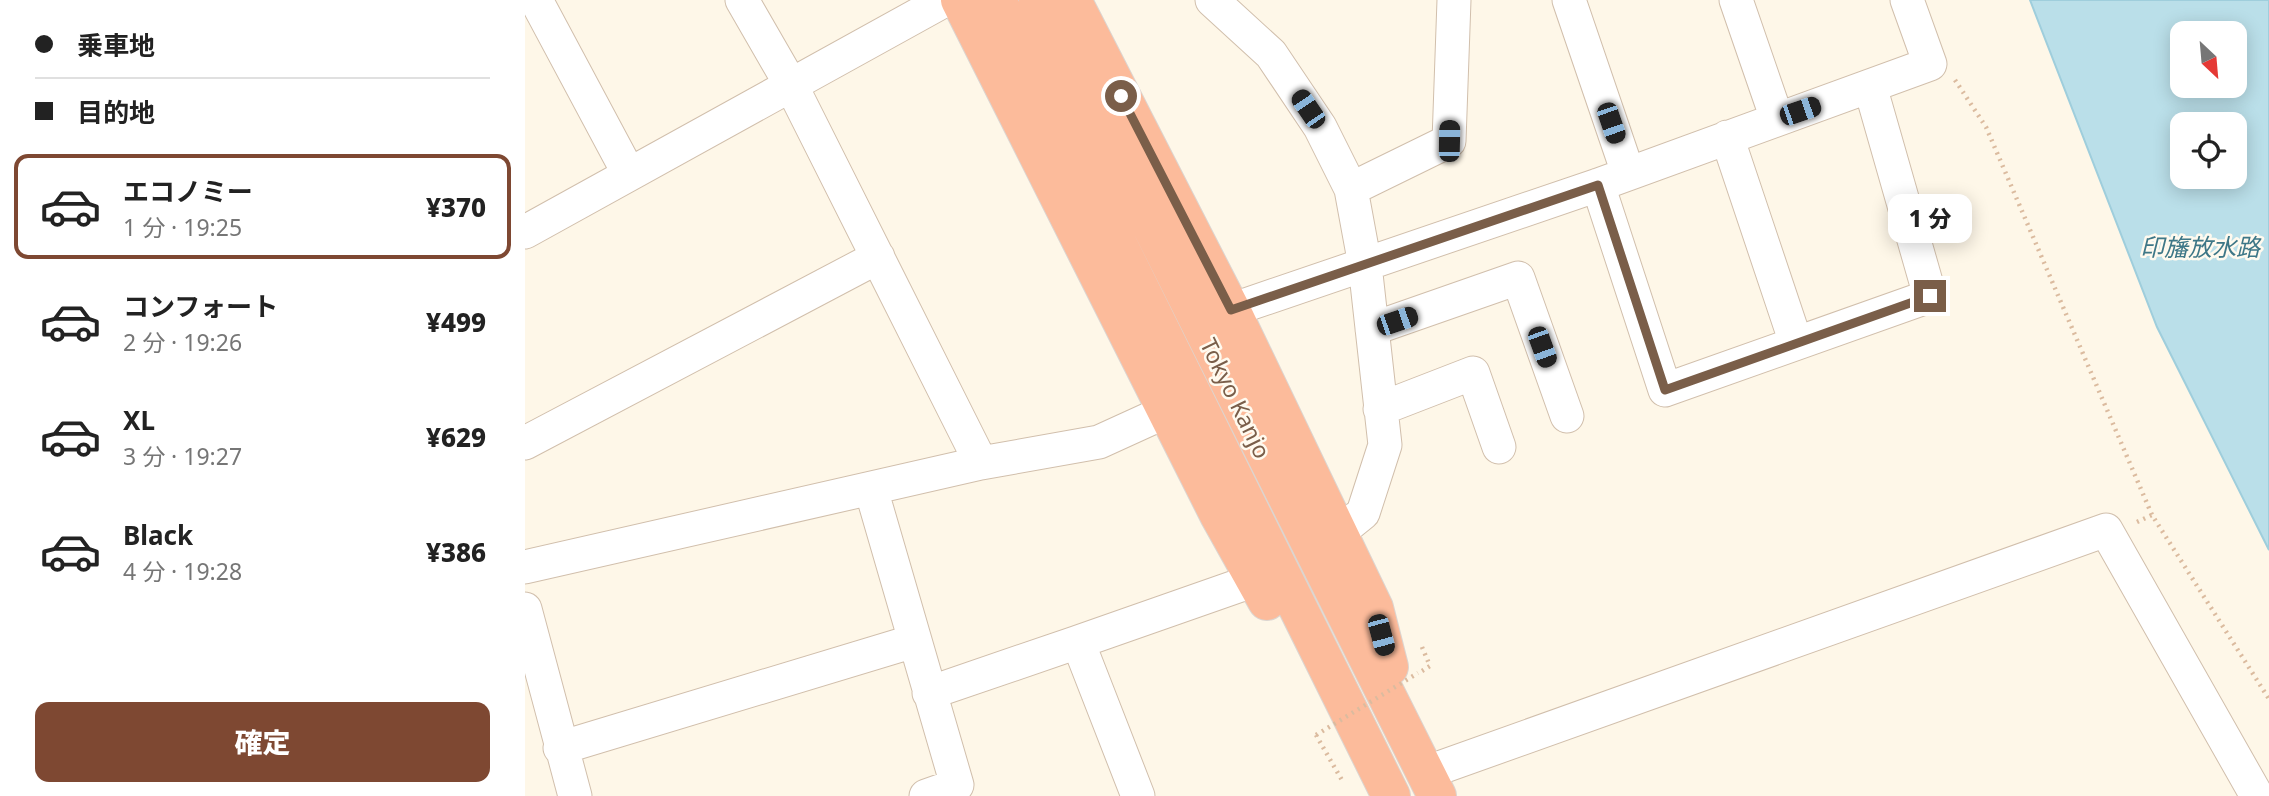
<!DOCTYPE html>
<html lang="ja">
<meta charset="utf-8">
<style>
:root{--surface:#fff;--page:#f2f2f2;--text:#222;--muted:#767676;--line:#e0e0e0;--accent:#7e4832}
body{margin:0;font-family:"Noto Sans","Noto Sans JP",sans-serif;background:var(--page);color:var(--text);height:100vh;display:flex;flex-direction:column;font-size:26px;white-space:nowrap}
*{box-sizing:border-box;margin:0}
p{font-size:23px;color:var(--muted)}
.icon{flex:none;width:38px;height:38px;fill:none;stroke:currentColor;stroke-width:2;stroke-linecap:round;stroke-linejoin:round}
.map{position:relative;flex:1;overflow:hidden}
.sheet{display:flex;flex-direction:column;background:var(--surface);width:525px}
.sheet>*{flex:none}
.banner{display:grid;align-content:center;height:154px;padding:0 35px;background:var(--surface)}
.needle{width:46px;rotate:154deg}
.controls{position:absolute;left:1645px;top:21px;display:grid;gap:14px}
.controls a{display:grid;place-items:center;width:77px;height:77px;border-radius:14px;background:var(--surface);box-shadow:0 4px 18px #0003;font-size:35px}
.end{position:absolute;width:32px;height:32px;margin:-16px;border:9px solid #7a5e49;background:#fff;box-shadow:0 0 0 4px #fff}
.from{border-radius:50%}
.bubble{position:absolute;height:49px;border-radius:14px;background:var(--surface);box-shadow:0 4px 18px #0003;font-size:23px;font-weight:800;line-height:49px;text-align:center}
.car{position:absolute;width:21px;height:42px;margin:-21px -10px;border-radius:9px;box-shadow:0 0 5px 2px #0007;background:linear-gradient(#222 24%,#8ab4d8 0 40%,#222 0 76%,#8ab4d8 0 86%,#222 0)}
.banner b{display:flex;align-items:center;gap:24px;height:66px;font-size:26px}
.banner b+b{border-top:2px solid var(--line)}
.banner i{width:18px;height:18px;background:var(--text)}
ul{padding:0;list-style:none}
li{display:flex;align-items:center;gap:21px;height:105px;margin:0 14px 10px;padding:0 21px;border:4px solid transparent;border-radius:14px}
li div{flex:1}
li b{display:block;font-size:26px}
li em{font-style:normal;font-weight:800}
li.on{border-color:var(--accent)}
li>.icon{width:63px;height:63px;stroke-width:1.5}
.button{display:flex;gap:14px;margin-top:auto;padding:14px 35px}
.button a{flex:1;height:80px;border-radius:14px;background:var(--accent);color:#fff;font-size:28px;font-weight:800;line-height:80px;text-align:center}
main{display:flex;flex:1;min-height:0}
.map>svg:first-child{display:block}
</style>
<main>
<section class="sheet">
<div class="banner">
<b><i class="from"></i>乗車地</b>
<b><i></i>目的地</b>
</div>
<ul>
<li class="on"><svg class="icon" aria-label="car" viewBox="0 0 24 24"><path d="M5 17H2v-5l4-1 3-4h7l3 4 3 1v5h-3M9 17h6M6 11h13"/><circle cx="7" cy="17" r="2"/><circle cx="17" cy="17" r="2"/></svg><div><b>エコノミー</b><p>1 分 · 19:25</p></div><em>¥370</em></li>
<li><svg class="icon" aria-label="car" viewBox="0 0 24 24"><path d="M5 17H2v-5l4-1 3-4h7l3 4 3 1v5h-3M9 17h6M6 11h13"/><circle cx="7" cy="17" r="2"/><circle cx="17" cy="17" r="2"/></svg><div><b>コンフォート</b><p>2 分 · 19:26</p></div><em>¥499</em></li>
<li><svg class="icon" aria-label="car" viewBox="0 0 24 24"><path d="M5 17H2v-5l4-1 3-4h7l3 4 3 1v5h-3M9 17h6M6 11h13"/><circle cx="7" cy="17" r="2"/><circle cx="17" cy="17" r="2"/></svg><div><b>XL</b><p>3 分 · 19:27</p></div><em>¥629</em></li>
<li><svg class="icon" aria-label="car" viewBox="0 0 24 24"><path d="M5 17H2v-5l4-1 3-4h7l3 4 3 1v5h-3M9 17h6M6 11h13"/><circle cx="7" cy="17" r="2"/><circle cx="17" cy="17" r="2"/></svg><div><b>Black</b><p>4 分 · 19:28</p></div><em>¥386</em></li>
</ul>
<div class="button"><a>確定</a></div>
</section>
<div class="map">
<svg width="1744" height="796" viewBox="0 0 1744 796">
<rect width="100%" height="100%" fill="#fef7e8"/>
<path fill="#badfe9" stroke="#9fcedc" stroke-width="2" fill-rule="evenodd" d="M1505 0H1744V550L1632 327ZM1657 33H1710V86H1657ZM1657 124H1710V177H1657Z"/>
<g fill="none" stroke-linecap="round" stroke-linejoin="round">
<defs>
<path id="minor" d="M11 0 104 174
M217 0 266 85 456 463
M687 0 746 54 795 127 826 189 840 265 860 445 838 513 812 534
M1044 0 1103 173
M1211 0 1252 119
M1202 137 1271 343
M1073 185 1140 390 1405 296 1345 86
M826 189 924 141 929 0
M0 232 420 0
M706 310 1073 185 1405 64 1382 0
M847 329 993 278 1042 416
M855 409 948 373 974 447
M0 443 353 257
M346 489 432 785 401 796
M0 567 456 463 574 442 642 411
M0 609 50 796
M553 642 730 580
M404 693 553 642 613 796
M35 748 389 641
M900 773 1581 530 1732 796"/>
<path id="highway" d="M435 0 694 515 742 601
M472 0 866 796
M513 0 912 796
M547 0 706 310 849 608 864 667"/>
</defs>
<use href="#minor" stroke="#d1bfac" stroke-width="35"/>
<use href="#highway" stroke="#dcd5d0" stroke-width="40"/>
<path stroke="#dbbb9f" stroke-width="4.5" stroke-dasharray="2 5" stroke-linecap="butt" d="M1430 80 1461 127 1627 515 1744 699
M1612 522 1627 515
M897 647 905 666 897 671
M791 735 818 782"/>
<use href="#minor" stroke="#fff" stroke-width="33"/>
<use href="#highway" stroke="#fcbb9b" stroke-width="38"/>
<path stroke="#dbbb9f" stroke-width="4.5" stroke-dasharray="2 5" stroke-linecap="butt" d="M791 735 893 673"/>
</g>
<g fill="none" stroke-linecap="round" stroke-linejoin="round">
<path stroke="#7a5e49" stroke-width="9" d="M596 96 706 310 1073 185 1140 390 1405 296"/>
</g>
<g text-anchor="middle" dominant-baseline="central" stroke-width="5" stroke-linejoin="round" paint-order="stroke">
<g font-size="23" fill="#7a5e49" stroke="#fffaef">
<text transform="translate(711 398) rotate(64)">Tokyo Kanjo</text>
</g>
<g font-size="24" font-style="italic" fill="#3e7787" stroke="#fffaef">
<text x="1675" y="246">印旛放水路</text>
</g>
</g>
</svg>
<div class="controls">
<a><svg class="needle" viewBox="-14 -14 28 28"><path d="M0-13l5 13h-10z" fill="#e53935"/><path d="M0 13l5-13h-10z" fill="#767676"/></svg></a>
<a><svg class="icon" aria-label="locate" viewBox="0 0 24 24"><circle cx="12" cy="12" r="6"/><path d="M12 2v4M12 18v4M2 12h4M18 12h4"/></svg></a>
</div>
<i class="end from" style="left:596px;top:96px"></i>
<i class="end" style="left:1405px;top:296px"></i>
<div class="bubble" style="left:1363px;top:194px;width:84px">1 分</div>
<i class="car" style="left:783px;top:109px;rotate:326deg"></i>
<i class="car" style="left:1275px;top:111px;rotate:71deg"></i>
<i class="car" style="left:1086px;top:123px;rotate:161deg"></i>
<i class="car" style="left:924px;top:141px;rotate:1deg"></i>
<i class="car" style="left:872px;top:321px;rotate:71deg"></i>
<i class="car" style="left:1017px;top:347px;rotate:160deg"></i>
<i class="car" style="left:856px;top:635px;rotate:165deg"></i>
</div>
</main>
